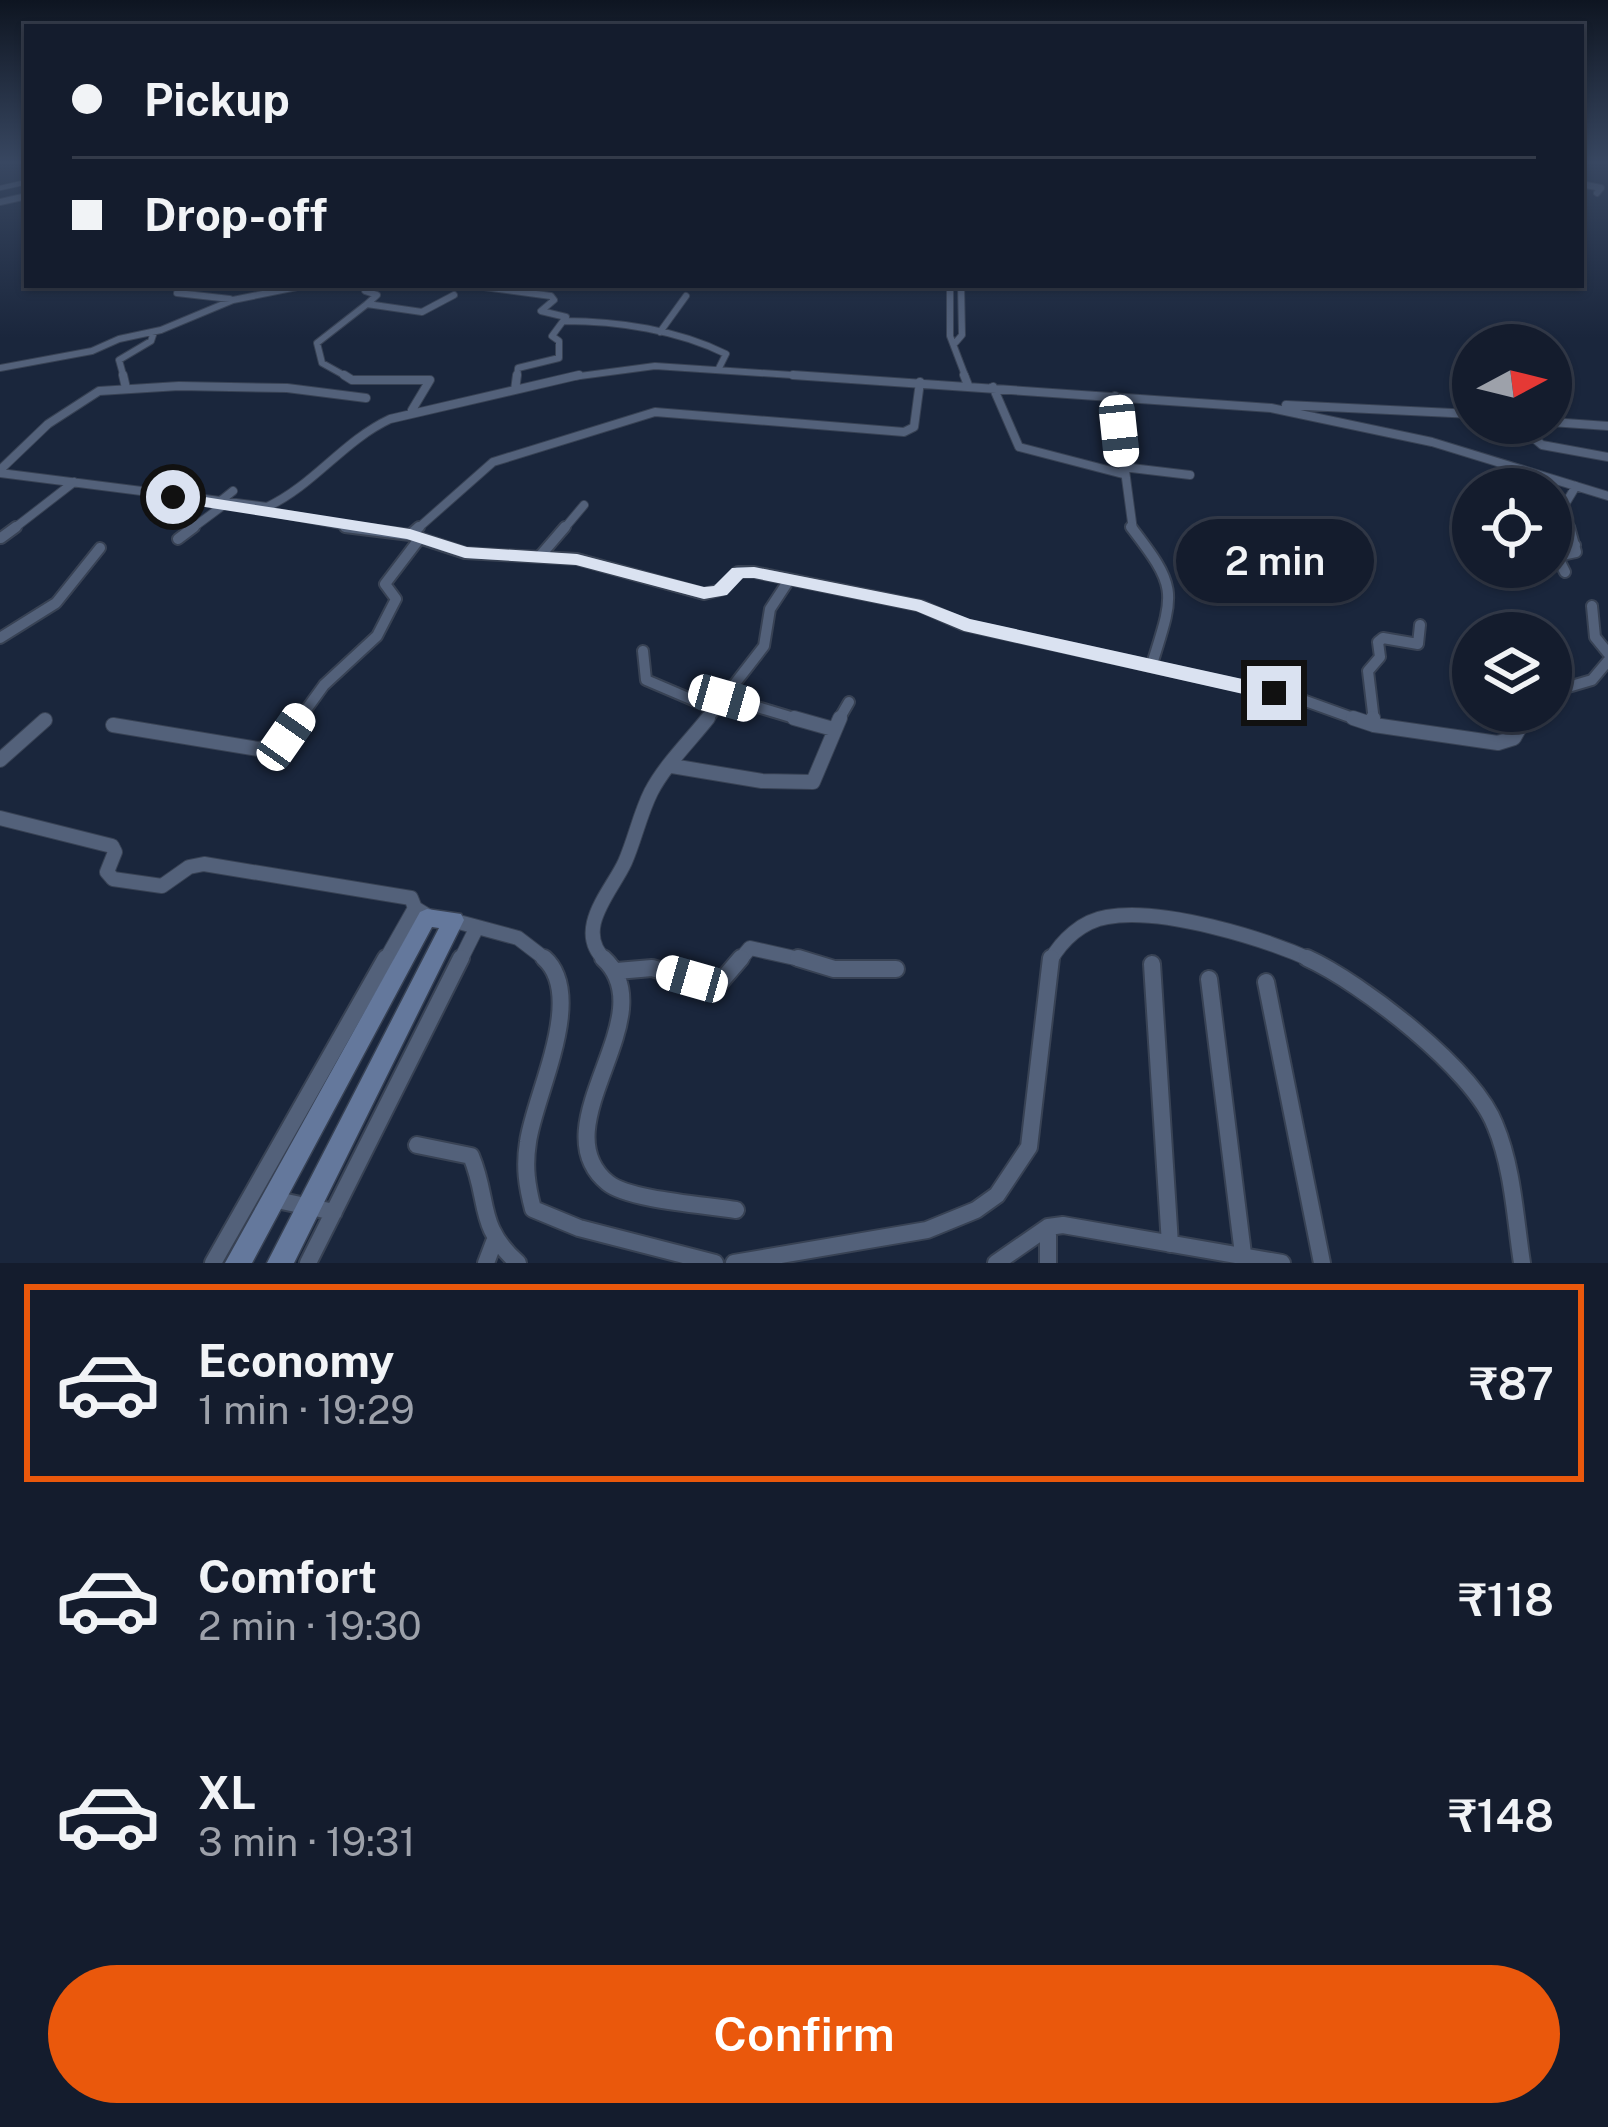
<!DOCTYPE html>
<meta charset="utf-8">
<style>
:root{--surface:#141c2d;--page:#1d2535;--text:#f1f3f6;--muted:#9da1aa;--line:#333a49;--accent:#ea580c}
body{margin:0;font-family:"Public Sans",sans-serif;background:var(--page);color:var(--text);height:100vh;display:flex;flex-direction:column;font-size:45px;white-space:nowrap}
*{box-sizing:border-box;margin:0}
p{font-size:39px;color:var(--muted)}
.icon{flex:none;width:66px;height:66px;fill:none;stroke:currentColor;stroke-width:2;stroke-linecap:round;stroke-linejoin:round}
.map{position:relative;height:1263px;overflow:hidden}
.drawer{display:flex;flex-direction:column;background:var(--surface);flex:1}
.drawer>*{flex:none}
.guide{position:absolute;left:24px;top:24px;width:1560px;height:264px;border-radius:0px;box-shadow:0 3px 9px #0004,0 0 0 3px var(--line);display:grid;align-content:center;height:264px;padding:0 48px;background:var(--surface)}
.needle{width:78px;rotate:83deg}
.tools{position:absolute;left:1452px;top:324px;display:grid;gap:24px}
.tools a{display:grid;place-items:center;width:120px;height:120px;border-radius:50%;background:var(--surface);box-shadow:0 3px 9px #0004,0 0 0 3px var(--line);font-size:60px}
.end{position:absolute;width:54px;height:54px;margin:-27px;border:15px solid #dae2f1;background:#111;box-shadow:0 0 0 6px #111}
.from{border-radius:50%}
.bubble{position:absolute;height:84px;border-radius:42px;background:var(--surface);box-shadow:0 3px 9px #0004,0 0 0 3px var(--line);font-size:39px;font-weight:600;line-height:84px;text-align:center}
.car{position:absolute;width:36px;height:72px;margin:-36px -18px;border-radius:15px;box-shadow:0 0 9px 3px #0007;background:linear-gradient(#fff 24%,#345 0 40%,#fff 0 76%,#345 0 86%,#fff 0)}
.guide b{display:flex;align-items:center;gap:42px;height:114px;font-size:45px}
.guide b+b{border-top:3px solid var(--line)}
.guide i{width:30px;height:30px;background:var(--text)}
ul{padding:21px 0 0;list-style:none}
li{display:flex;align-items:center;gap:36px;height:198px;margin:0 24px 18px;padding:0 24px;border:6px solid transparent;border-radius:0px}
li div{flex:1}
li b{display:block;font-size:45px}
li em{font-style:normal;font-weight:600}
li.active{border-color:var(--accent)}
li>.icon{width:108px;height:108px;stroke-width:1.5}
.cta{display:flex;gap:24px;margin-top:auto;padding:24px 48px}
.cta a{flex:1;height:138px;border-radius:72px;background:var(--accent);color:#fff;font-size:48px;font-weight:600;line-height:138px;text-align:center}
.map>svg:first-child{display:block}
</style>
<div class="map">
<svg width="1608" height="1263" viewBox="0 0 1608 1263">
<rect width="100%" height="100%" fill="#1a263c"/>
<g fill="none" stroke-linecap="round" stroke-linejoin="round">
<defs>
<path id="minor-far5" d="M0 188 27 182"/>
<path id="minor-far4" d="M365 285V291L377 295 367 304 422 312 454 295
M950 285V336L966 378
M484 287 551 296 554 300 541 311 566 317 552 336 559 341V358L518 368 517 378
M177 293 230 299
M564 321C618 321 678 330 726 354L718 370
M660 332 686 296
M956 342 962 335 961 285
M0 368 92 351 119 339 161 330 233 300 307 285
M124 378 119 360 151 341 154 332
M349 378 322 363 317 343 367 304
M565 378 655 366 837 378"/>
<path id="minor-far3" d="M123 375 126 388
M344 375 352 380H430L412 410
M793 375 1271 408 1432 442 1608 496
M964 375 968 385
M993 387 1019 447 1123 474
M515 390 517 375
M1115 396 1133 530
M1286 405 1473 414
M1551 422 1608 426
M1516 423 1542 445 1608 457
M1123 467 1190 475
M0 470 48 424 99 391 179 386 287 388 366 398
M0 473 267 507C314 485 343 441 390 419L579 375
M218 503 233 491
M262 510 368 530
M12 530 74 482
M190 530 225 504
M416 530 493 462 655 412 904 432 914 427 920 382
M563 530 584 505
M1570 530 1564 506 1576 486"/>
<path id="minor-far2" d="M345 527 410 535 465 553 577 559 704 594 720 590 738 572H754L921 606 964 625 1300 699 1361 721
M1131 527C1178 588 1175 591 1152 664
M410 535 419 527
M1 538 16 527
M178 539 194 527
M1551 539 1575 545
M540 556 565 527
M1565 572 1557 556 1576 552 1569 527
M1592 606 1595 637 1608 653
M0 638 56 603 100 548
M643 651 646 680 714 709
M1551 692 1592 680 1608 661
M724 697 804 721
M298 721 324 685 377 636 396 599 385 584 420 538
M706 721 764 646 770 609 789 580
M838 721 849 702
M1374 721 1368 671 1380 657 1378 642 1383 638 1418 644 1420 625
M1524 721 1529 711"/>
<path id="minor-far1" d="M794 718 833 729
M1353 718 1374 725 1498 743 1514 738 1525 718
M1373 718 1374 725
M113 725 258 749 278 745 300 718
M0 760 45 720
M672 766 762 781 813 782 840 718
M0 818 112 846 115 852 107 872 113 879 162 886 189 867 204 864 411 898 415 908 428 916
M455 921 518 938 548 961
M385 961 415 908
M460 961 477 927
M606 961C572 930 612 891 625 862 635 839 640 814 651 792 665 765 690 741 708 718
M739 961 750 948 808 961
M1050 961C1062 940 1082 921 1107 917 1162 907 1263 938 1314 961"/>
<path id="minor" d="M544 958C587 996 534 1096 528 1142 524 1167 527 1186 533 1209L579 1228 715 1263
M603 958C667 1016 538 1126 608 1183 629 1200 707 1205 736 1210
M798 958 834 969H896
M1307 958C1362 983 1473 1069 1495 1125 1513 1168 1515 1217 1522 1263
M1152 964 1170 1244
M617 971 652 968 717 986 741 958
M1209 979 1244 1262
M1266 982 1322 1263
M417 1145 471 1156C490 1201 476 1226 518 1263
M272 1199 334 1212
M1048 1227V1263
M213 1263 386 958
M308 1263 461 958
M486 1263 494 1242
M734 1263 927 1230 976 1210 997 1195 1029 1147 1051 958
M996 1263 1048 1227 1063 1225 1282 1263"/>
<path id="tertiary" d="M1581 184 1601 188 1597 193
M0 202 27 196"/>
<path id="secondary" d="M427 909 461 914 464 920 294 1263H267L439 928 432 927 252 1263H225L420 912Z"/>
</defs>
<use href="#minor-far5" stroke="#384254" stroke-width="6"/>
<use href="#minor-far4" stroke="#384254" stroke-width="8"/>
<use href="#minor-far3" stroke="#384254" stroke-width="10"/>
<use href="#minor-far2" stroke="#384254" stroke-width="14"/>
<use href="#minor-far1" stroke="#384254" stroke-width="16"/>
<use href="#minor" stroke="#384254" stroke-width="20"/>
<use href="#tertiary" stroke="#384254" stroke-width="8"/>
<use href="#secondary" stroke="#384254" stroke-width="3"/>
<use href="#minor-far5" stroke="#53617a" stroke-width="4.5"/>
<use href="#minor-far4" stroke="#53617a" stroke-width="6"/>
<use href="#minor-far3" stroke="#53617a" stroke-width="8"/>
<use href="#minor-far2" stroke="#53617a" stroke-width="10"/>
<use href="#minor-far1" stroke="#53617a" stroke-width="14"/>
<use href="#minor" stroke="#53617a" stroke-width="16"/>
<use href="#tertiary" stroke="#53617a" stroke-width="6"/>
<use href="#secondary" fill="#64789c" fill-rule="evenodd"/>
</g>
<linearGradient id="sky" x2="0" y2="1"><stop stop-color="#0e1521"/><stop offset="0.48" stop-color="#384761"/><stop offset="1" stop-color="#384761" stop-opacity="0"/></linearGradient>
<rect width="1608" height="338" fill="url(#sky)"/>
<path fill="#dae2f1" d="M173 492 410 529 467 547 577 554 704 587 714 586 732 568 754 567 921 600 970 619 1274 686 1284 693 1274 701 964 631 916 611 754 578H743L727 595 704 599 576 565 465 558 407 539 167 501 165 497Z"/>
</svg>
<div class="tools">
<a><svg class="needle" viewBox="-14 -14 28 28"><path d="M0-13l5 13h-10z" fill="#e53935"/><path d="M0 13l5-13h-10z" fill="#9da1aa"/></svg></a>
<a><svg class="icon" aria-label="locate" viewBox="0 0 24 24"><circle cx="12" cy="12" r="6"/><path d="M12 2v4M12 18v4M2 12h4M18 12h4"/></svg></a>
<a><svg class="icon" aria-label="layers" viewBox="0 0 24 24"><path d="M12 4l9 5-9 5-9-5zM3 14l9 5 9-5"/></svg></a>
</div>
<i class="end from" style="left:173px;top:497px"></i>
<i class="end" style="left:1274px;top:693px"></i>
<div class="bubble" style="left:1176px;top:519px;width:198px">2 min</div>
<i class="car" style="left:1119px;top:431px;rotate:174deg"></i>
<i class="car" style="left:724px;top:698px;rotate:106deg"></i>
<i class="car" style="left:286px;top:737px;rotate:35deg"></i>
<i class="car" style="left:692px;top:979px;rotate:286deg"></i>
<div class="guide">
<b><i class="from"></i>Pickup</b>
<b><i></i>Drop-off</b>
</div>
</div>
<section class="drawer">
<ul>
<li class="active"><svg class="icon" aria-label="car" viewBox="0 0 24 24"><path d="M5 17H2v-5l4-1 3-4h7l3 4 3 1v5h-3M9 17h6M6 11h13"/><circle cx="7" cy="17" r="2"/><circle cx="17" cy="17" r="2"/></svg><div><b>Economy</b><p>1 min · 19:29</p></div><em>₹87</em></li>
<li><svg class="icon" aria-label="car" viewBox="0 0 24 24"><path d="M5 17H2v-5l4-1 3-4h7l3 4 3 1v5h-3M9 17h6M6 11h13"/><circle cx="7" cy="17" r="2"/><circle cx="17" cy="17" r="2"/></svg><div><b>Comfort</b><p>2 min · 19:30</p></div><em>₹118</em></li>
<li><svg class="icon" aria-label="car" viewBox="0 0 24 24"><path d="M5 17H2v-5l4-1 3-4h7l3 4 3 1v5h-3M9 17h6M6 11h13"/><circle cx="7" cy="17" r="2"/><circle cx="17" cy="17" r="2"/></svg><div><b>XL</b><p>3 min · 19:31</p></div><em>₹148</em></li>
</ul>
<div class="cta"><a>Confirm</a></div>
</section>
